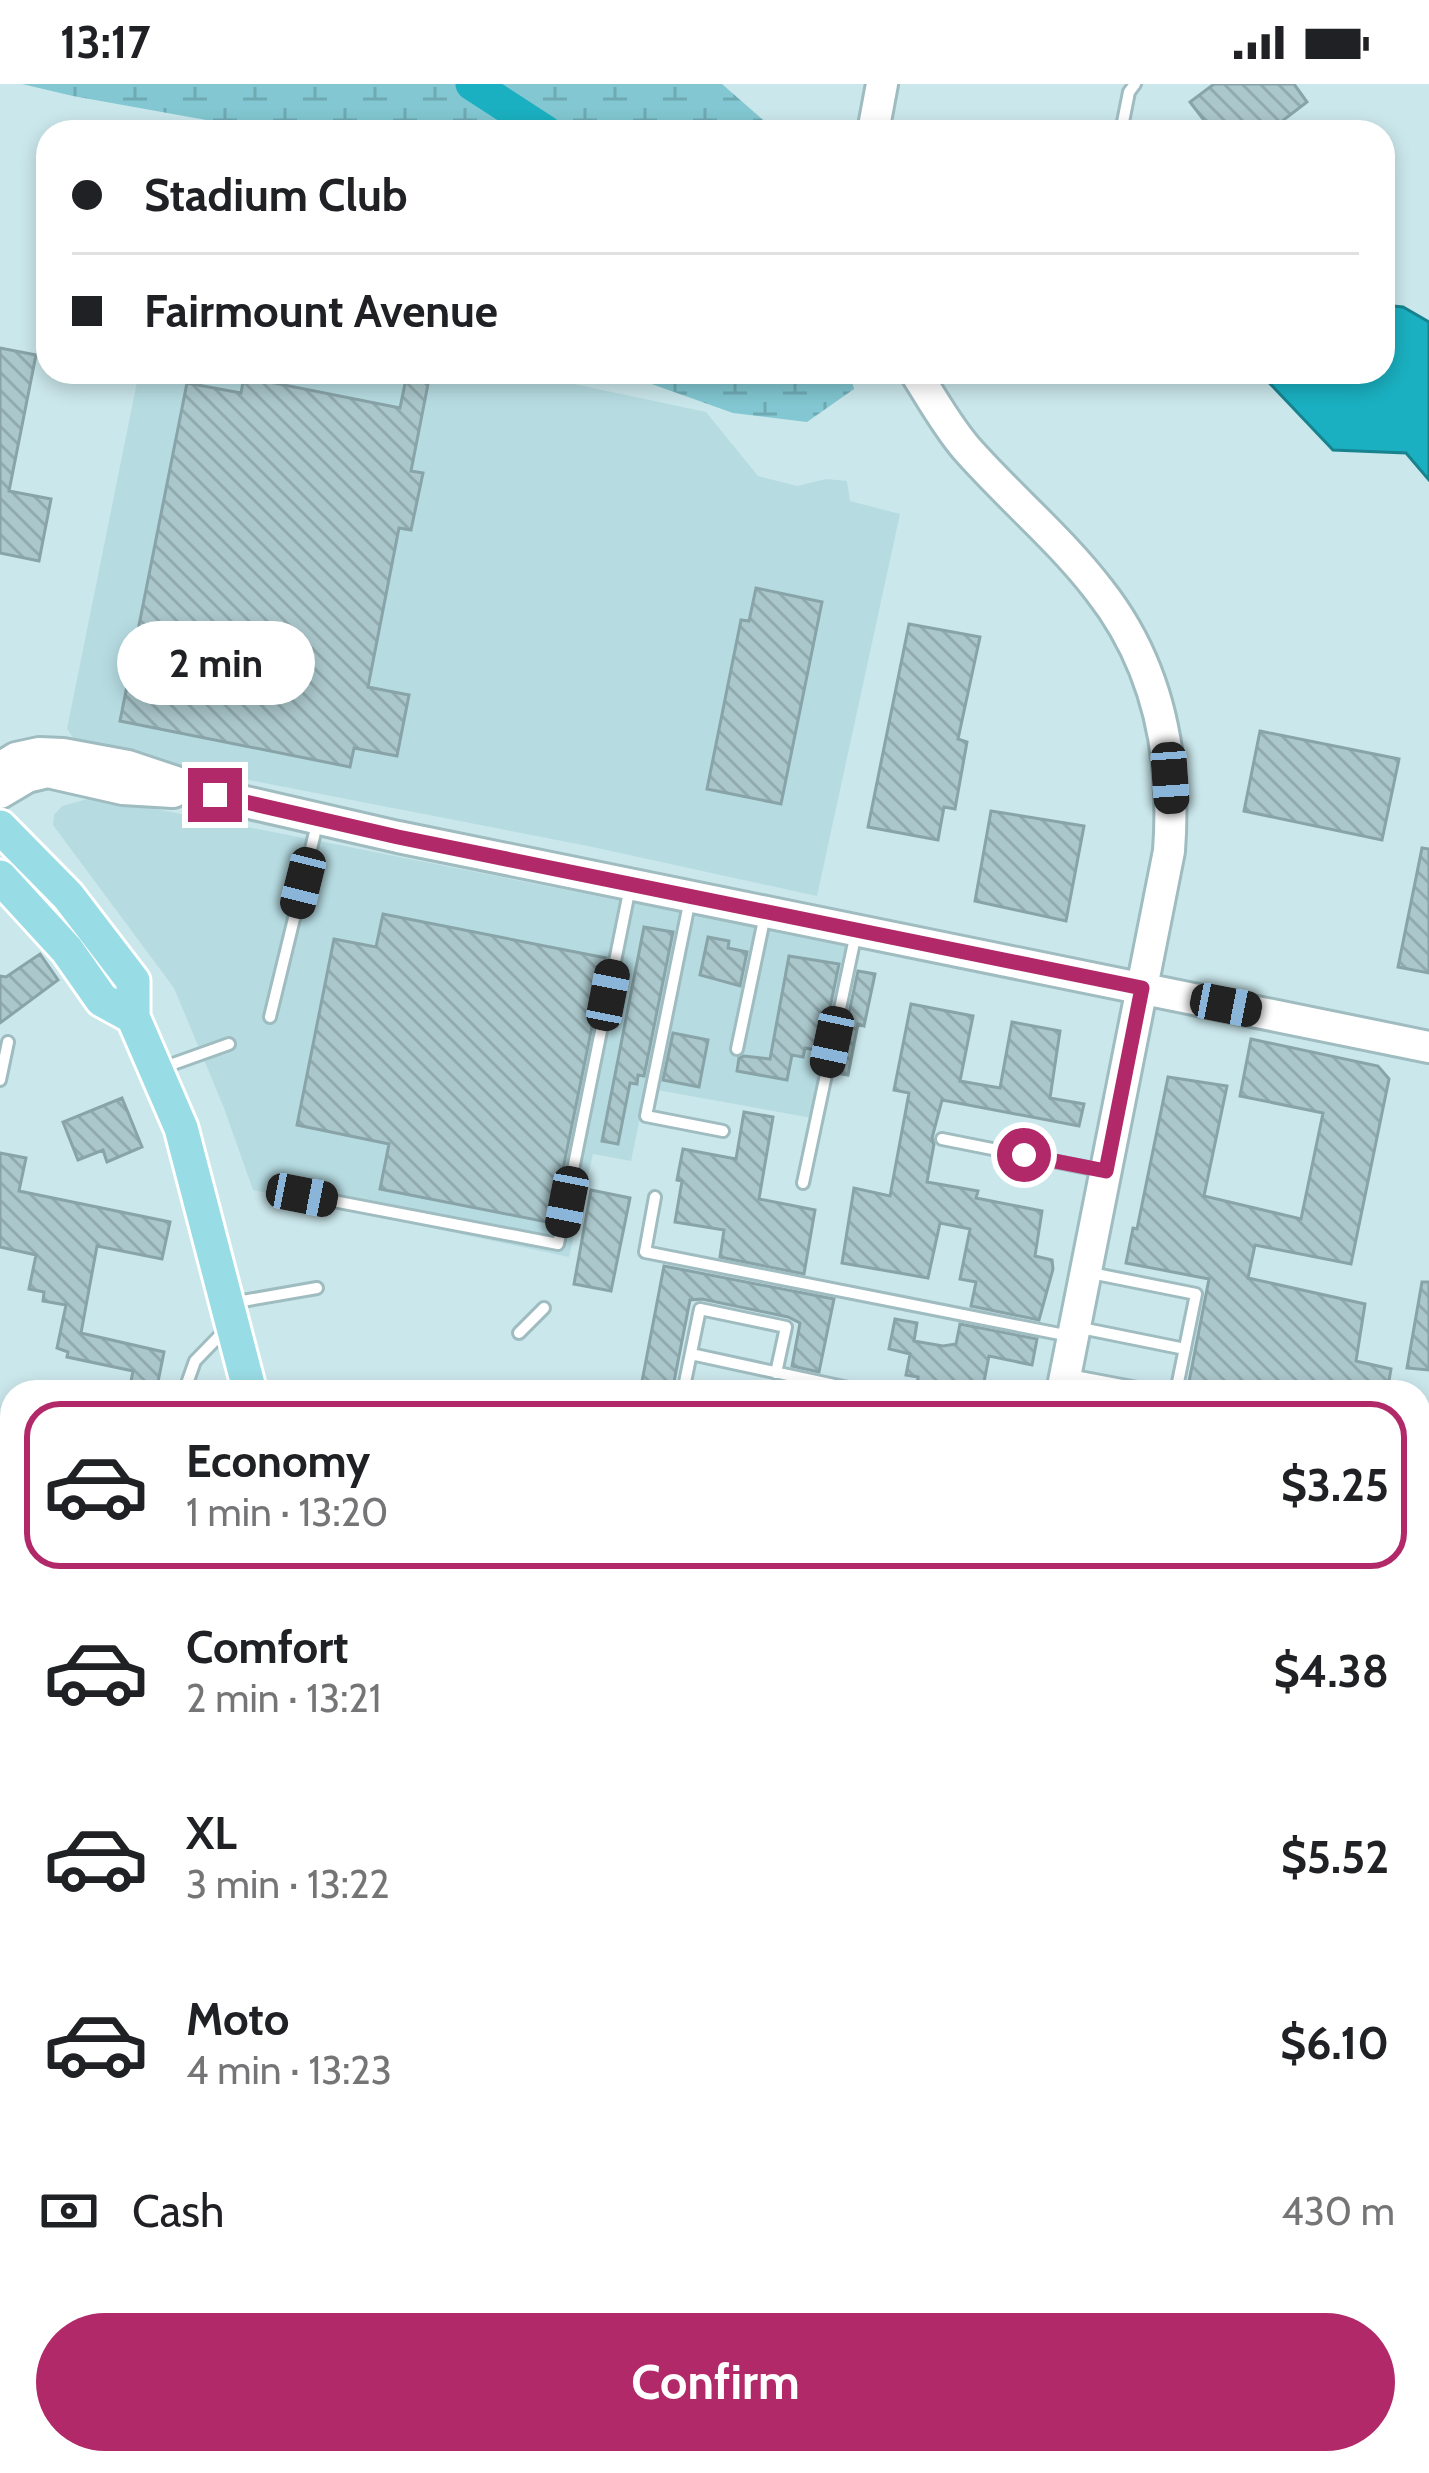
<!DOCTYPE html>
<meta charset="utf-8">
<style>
:root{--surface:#fff;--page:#f6f6f6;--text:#202124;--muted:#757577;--line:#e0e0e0;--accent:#b22969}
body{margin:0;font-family:Cabin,sans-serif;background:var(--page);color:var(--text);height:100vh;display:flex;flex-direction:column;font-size:45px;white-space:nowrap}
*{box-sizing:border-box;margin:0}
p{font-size:39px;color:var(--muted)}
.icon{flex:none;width:66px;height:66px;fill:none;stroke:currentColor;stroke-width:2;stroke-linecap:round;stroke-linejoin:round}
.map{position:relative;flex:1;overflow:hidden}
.details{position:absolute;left:0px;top:1296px;width:1431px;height:1095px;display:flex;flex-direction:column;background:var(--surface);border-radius:36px 36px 0 0;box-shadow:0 6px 18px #0003}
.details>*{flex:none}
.hud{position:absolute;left:36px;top:36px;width:1359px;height:264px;border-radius:36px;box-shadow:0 6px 18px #0003;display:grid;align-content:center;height:264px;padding:0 36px;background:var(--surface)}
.end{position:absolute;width:54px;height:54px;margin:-27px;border:15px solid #b22969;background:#fff;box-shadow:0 0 0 6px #fff}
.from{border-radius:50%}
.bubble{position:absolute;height:84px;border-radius:42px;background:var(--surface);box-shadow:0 6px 18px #0003;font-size:39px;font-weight:700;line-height:84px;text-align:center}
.car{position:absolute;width:36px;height:72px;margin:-36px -18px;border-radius:15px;box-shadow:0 0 9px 3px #0007;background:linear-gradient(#222 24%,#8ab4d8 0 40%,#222 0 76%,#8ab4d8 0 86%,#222 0)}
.hud b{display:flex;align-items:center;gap:42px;height:114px;font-size:45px}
.hud b+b{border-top:3px solid var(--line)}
.hud i{width:30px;height:30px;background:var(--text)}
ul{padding:21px 0 0;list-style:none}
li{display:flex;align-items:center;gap:36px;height:168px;margin:0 24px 18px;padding:0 12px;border:6px solid transparent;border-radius:36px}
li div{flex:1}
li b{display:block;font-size:45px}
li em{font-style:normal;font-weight:700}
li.selected{border-color:var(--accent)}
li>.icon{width:108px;height:108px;stroke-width:1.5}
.pay{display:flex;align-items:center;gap:30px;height:132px;padding:0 36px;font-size:45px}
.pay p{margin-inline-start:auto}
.primary-button{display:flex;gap:24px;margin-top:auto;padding:24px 36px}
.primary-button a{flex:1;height:138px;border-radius:72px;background:var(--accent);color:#fff;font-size:48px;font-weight:700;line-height:138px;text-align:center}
.status{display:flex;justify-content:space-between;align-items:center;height:84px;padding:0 60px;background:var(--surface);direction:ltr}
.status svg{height:33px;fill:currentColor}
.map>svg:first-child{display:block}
</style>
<div class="status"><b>13:17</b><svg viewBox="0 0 49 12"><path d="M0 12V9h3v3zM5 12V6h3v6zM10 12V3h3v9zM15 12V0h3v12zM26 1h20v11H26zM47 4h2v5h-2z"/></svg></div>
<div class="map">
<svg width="1429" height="2389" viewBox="0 0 1429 2389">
<defs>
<pattern id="wetland-marsh" width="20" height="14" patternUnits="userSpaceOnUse" patternTransform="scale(3)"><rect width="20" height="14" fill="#82c7d1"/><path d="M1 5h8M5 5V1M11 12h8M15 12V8" fill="none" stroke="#6faab3"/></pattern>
<pattern id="building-back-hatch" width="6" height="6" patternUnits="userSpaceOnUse" patternTransform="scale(3)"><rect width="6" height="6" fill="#aac7cb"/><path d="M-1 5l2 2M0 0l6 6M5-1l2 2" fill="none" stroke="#91aaae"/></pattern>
</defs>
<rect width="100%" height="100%" fill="#cae7eb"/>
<path fill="#b6dce2" d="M139 288H517L706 328 758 392 797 402 826 395 847 397 850 417 900 430 817 812 588 762 99 667 74 655 67 645Z
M95 713 846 861 812 1034 646 1004 631 1077 593 1070 569 1173 253 1106 224 1024 174 904 53 741 54 731 62 722Z
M1419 2265 1429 2267V2389H1005L1007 2379H1419Z"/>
<path fill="url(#wetland-marsh)" d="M22 0H722L777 48H273L73 12Z
M608 288H849L854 305 807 338 733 329 632 293Z"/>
<path fill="#1ab0c1" stroke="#17838f" stroke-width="3" d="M1383 221 1403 223 1429 238V396L1406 369 1333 366 1259 288H1383Z"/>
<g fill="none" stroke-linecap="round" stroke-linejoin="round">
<path stroke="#17838f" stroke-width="6" d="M0 1747 5 1879 4 2068 0 2096"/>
<path stroke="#1ab0c1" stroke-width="33" d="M472 0 546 48"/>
</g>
<path fill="url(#building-back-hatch)" stroke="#88a4a8" stroke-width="3" d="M1214 0H1294L1307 18 1268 48H1213L1190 18Z
M0 264 36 271 9 407 51 415 39 477 0 469Z
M407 290 429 295 411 387 423 389 411 446 399 444 368 603 409 611 397 672 354 664 350 683 120 637 187 299 241 309 244 293 400 324Z
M756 504 822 518 781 720 707 705 741 536 749 537Z
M909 540 980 553 958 655 967 658 955 725 944 723 938 756 868 743Z
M1260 647 1399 675 1382 756 1244 727Z
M991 727 1084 742 1066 837 975 817Z
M1422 764 1429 765V889L1398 883Z
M383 830 606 874 552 1139 380 1105 389 1060 297 1041 334 855 376 863Z
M644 843 673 848 644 992 638 991 637 1000 630 999 618 1060 602 1057Z
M708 853 729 857 728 864 747 868 740 902 700 891Z
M40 870 58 896 0 939V892L6 893Z
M789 872 839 880 821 967 805 964 803 973 792 971 787 996 737 987 739 974 744 972 770 975Z
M858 887 875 890 864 942 858 940 848 991 836 989Z
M911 920 973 932 960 997 1000 1004 1012 938 1060 947 1050 1014 1084 1020 1079 1042 942 1016 932 1054 934 1060 927 1098 978 1107 976 1114 1042 1127 1035 1172 1052 1176 1053 1185 1039 1236 971 1222 976 1198 960 1195 970 1145 940 1139 928 1194 842 1179 854 1104 890 1112 909 1009 894 1006Z
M673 949 708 956 699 1003 663 996Z
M1251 955 1378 982 1389 995 1351 1180 1255 1161 1248 1194 1365 1220 1356 1277 1391 1285 1387 1308H1187L1209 1195 1126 1179 1133 1144 1137 1145 1168 993 1227 1002 1204 1112 1301 1135 1323 1029 1240 1012Z
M122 1014 142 1063 107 1078 103 1066 78 1076 63 1038Z
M744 1028 773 1033 759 1115 815 1126 804 1190 720 1173 724 1146 675 1138 682 1097 677 1096 683 1065 736 1075Z
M0 1069 26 1074 19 1107 170 1138 162 1175 97 1162 81 1249 164 1268 156 1308H129L133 1287 67 1273 68 1268 57 1264 66 1221 43 1217 44 1208 29 1205 36 1171 0 1163Z
M591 1106 630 1114 611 1207 574 1200Z
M664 1182 834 1215 819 1288 792 1282 800 1239 788 1233 702 1215 690 1216 672 1308H640Z
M1422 1198H1429V1286L1407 1284Z
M895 1235 917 1239 914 1257 943 1262 956 1260 960 1240 1037 1255 1032 1281 989 1272 982 1308H946L917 1300 918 1293 906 1291 910 1270 889 1265Z"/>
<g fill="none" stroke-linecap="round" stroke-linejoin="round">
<defs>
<path id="lane" d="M1121 48 1129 8 1135 0
M690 815 646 1032 723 1047
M270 933 318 736
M737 965 765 831
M159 985 229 960
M0 996 8 958
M942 1055 1103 1087
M803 1099 856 849
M302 1111 558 1160 630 803
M655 1113 645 1168 1070 1252
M1091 1189 1196 1210 1176 1308
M231 1219 317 1204
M1076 1243 1185 1265
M519 1249 544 1224
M691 1270 867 1308
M1069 1291 1159 1308
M184 1308 195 1277 228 1243
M683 1308 700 1225 786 1243 776 1289
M1419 1764 1429 1766
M0 2280 12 2210
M407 2389 410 2379"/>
<path id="street" d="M1419 2246 1429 2248"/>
<path id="secondary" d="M873 48 882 0
M915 288C931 313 947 342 966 364 1009 413 1060 455 1099 506 1159 582 1176 672 1169 767L1062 1308
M0 684 16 674 39 669 63 670 128 682 215 711 398 753 1429 963
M0 709 27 693 48 688 123 705 173 708
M196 2389 198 2379
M841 2389 843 2379"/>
<path id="primary" d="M0 743 68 812 133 897V933L181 1044 250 1308
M0 793 67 866 102 916 133 933
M1419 1981 1429 1983"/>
</defs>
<use href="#lane" stroke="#9fbcc0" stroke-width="16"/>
<use href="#street" stroke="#9fbcc0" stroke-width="27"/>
<use href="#secondary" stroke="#9fbcc0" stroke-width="36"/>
<use href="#primary" stroke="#fff" stroke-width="39"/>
<use href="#lane" stroke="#fff" stroke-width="10"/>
<use href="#street" stroke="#fff" stroke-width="21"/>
<use href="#secondary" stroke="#fff" stroke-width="30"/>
<use href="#primary" stroke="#98dce5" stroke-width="33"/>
</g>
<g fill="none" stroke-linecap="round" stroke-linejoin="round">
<path stroke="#b22969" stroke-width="15" d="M215 711 398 753 1142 904 1106 1087 1024 1071"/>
</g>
</svg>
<i class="end from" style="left:1024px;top:1071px"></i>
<i class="end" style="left:215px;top:711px"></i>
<div class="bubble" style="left:117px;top:537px;width:198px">2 min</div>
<i class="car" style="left:1170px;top:694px;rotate:176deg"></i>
<i class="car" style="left:303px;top:799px;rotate:194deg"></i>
<i class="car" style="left:608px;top:911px;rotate:11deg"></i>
<i class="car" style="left:1226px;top:921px;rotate:101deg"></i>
<i class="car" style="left:832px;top:958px;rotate:192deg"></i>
<i class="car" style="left:302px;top:1111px;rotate:101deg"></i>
<i class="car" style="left:567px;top:1118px;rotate:191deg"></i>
<div class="hud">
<b><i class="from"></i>Stadium Club</b>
<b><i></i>Fairmount Avenue</b>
</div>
<section class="details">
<ul>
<li class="selected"><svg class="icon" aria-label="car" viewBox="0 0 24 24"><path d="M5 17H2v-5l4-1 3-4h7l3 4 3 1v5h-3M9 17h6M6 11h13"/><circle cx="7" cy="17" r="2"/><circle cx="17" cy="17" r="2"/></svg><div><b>Economy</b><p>1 min · 13:20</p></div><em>$3.25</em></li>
<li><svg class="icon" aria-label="car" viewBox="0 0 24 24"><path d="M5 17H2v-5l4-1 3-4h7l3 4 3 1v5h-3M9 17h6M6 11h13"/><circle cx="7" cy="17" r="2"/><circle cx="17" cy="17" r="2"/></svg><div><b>Comfort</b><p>2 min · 13:21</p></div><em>$4.38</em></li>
<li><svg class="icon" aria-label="car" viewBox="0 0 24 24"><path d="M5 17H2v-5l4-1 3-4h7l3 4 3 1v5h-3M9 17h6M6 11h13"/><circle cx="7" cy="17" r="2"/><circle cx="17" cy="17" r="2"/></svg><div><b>XL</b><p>3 min · 13:22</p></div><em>$5.52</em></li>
<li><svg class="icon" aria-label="car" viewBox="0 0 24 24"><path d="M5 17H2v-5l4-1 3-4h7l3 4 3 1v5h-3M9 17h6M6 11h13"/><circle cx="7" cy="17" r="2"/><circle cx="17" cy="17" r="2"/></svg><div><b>Moto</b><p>4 min · 13:23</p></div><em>$6.10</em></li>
</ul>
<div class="pay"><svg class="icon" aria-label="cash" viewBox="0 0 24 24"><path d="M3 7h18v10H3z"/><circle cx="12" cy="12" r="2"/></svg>Cash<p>430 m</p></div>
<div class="primary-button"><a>Confirm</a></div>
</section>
</div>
